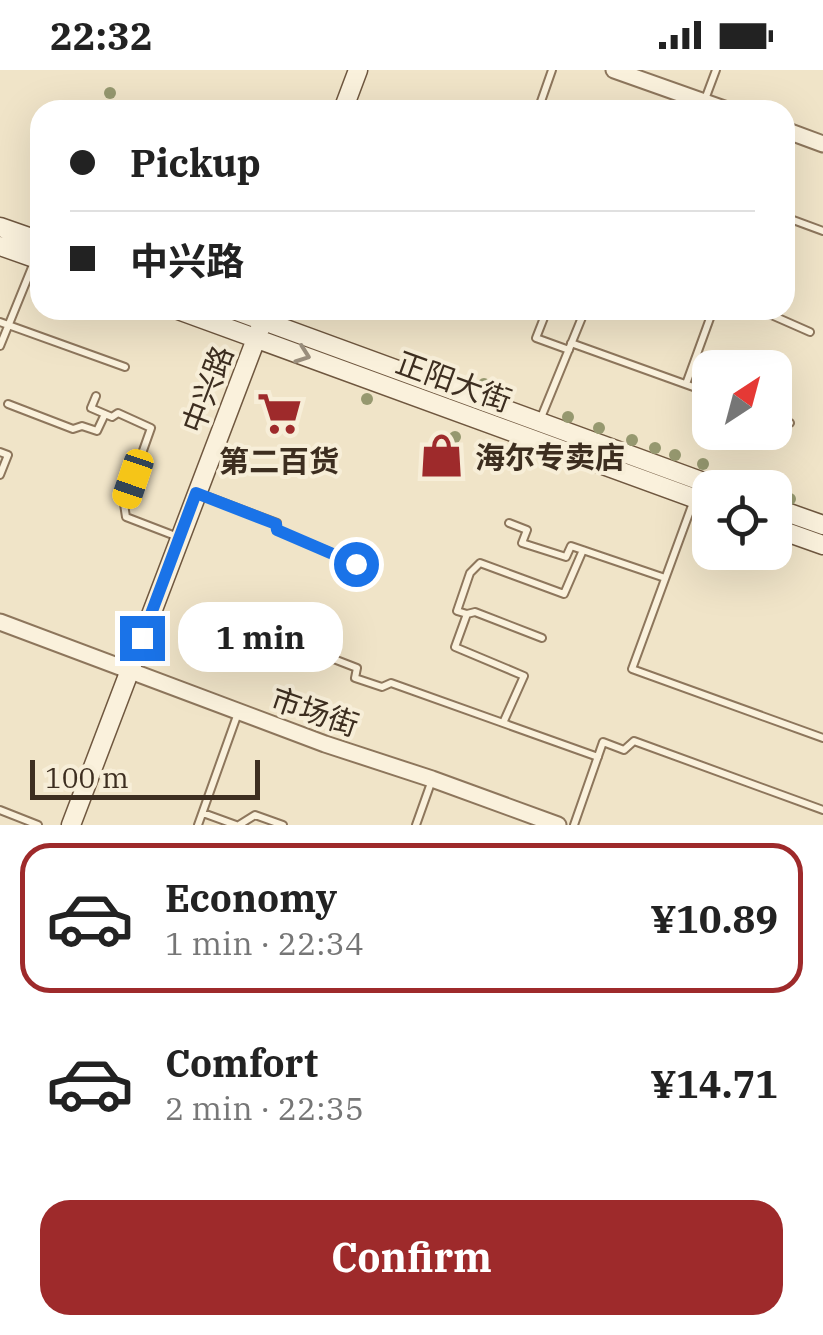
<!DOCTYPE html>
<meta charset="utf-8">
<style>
:root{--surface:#fff;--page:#f6f6f6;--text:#222;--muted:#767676;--line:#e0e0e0;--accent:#9e2a2b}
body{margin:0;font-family:"IBM Plex Serif","Noto Sans SC",serif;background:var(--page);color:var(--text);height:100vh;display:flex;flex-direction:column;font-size:38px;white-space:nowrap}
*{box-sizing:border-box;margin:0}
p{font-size:32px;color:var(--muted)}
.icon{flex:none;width:55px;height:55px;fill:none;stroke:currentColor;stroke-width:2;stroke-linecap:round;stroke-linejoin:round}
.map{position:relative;height:755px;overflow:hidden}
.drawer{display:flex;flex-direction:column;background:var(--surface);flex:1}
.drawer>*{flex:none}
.guide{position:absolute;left:30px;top:30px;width:765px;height:220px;border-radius:30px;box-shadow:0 10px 40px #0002;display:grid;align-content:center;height:220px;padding:0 40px;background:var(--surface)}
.needle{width:65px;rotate:36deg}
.controls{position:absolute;left:692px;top:280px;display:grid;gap:20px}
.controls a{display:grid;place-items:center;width:100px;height:100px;border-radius:20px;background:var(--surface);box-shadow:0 10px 40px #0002;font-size:50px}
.scale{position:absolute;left:30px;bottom:25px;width:230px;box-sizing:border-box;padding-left:10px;border:5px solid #3d2e20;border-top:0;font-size:28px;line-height:35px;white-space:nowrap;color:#3d2e20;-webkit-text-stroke:8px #f7eed8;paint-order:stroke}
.end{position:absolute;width:45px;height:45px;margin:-22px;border:12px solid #1a73e8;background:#fff;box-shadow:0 0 0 5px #fff}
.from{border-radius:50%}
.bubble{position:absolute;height:70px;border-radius:30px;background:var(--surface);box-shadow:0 10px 40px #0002;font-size:32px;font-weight:800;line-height:70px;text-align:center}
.car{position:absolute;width:30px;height:60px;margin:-30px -15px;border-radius:12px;box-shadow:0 0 8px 2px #0007;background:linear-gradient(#f5c518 24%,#345 0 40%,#f5c518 0 76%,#345 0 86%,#f5c518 0)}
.guide b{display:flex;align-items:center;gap:35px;height:95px;font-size:38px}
.guide b+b{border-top:2px solid var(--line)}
.guide i{width:25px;height:25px;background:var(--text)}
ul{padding:18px 0 0;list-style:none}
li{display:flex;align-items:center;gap:30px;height:150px;margin:0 20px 15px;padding:0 20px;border:5px solid transparent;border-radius:30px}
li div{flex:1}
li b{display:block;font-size:38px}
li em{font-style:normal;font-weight:800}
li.current{border-color:var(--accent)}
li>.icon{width:90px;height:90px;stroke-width:1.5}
.action{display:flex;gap:20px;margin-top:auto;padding:20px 40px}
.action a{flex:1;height:115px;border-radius:30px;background:var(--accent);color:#fff;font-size:40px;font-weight:800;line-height:115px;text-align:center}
.status{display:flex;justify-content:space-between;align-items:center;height:70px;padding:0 50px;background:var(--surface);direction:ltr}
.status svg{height:28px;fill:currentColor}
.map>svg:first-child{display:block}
</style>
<div class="status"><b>22:32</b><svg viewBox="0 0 49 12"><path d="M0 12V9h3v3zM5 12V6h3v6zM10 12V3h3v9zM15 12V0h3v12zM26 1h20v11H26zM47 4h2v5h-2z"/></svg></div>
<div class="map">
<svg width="823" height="755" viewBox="0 0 823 755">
<rect width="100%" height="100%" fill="#f0e4c8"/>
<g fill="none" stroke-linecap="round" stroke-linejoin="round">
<defs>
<path id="service" d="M704 32 716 0
M538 40 552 0
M785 147 823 161
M547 240 536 268 569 280
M760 240 810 262
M0 252 125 297
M571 273 710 323
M0 276 35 190
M686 314 713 240
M96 326 91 338 112 347 118 343 151 358 124 434 126 447 178 467
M8 334 73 359 82 356 97 361 105 344
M775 347 790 353
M540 350 585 240
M0 382 8 385 0 405
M198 423 277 453V460L356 493
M694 430 632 599 823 668
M509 453 527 460 522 473 566 487 571 476 665 508
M467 544 475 542 542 568
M313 581 357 598 355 608 382 617 391 613 598 687
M503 653 524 606 455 577 467 544 457 541 470 503 480 493 564 524 583 480
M0 740 38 755
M203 743 236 755
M198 755 238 643
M239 755 255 745 283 755
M416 755 432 710
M574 755 603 672 624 680 634 671 823 740"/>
<path id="tertiary" d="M614 0 727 40
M785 60 823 74
M0 552 325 674 432 709 558 755"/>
<path id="secondary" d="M343 40 358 0
M0 157 40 171
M0 176 40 190
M178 240 710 434
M234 240 720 418
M775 438 823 455
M775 458 823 475
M71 755 267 240"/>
</defs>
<use href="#service" stroke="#8d765c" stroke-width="10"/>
<use href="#tertiary" stroke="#8d765c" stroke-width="19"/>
<use href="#secondary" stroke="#6f573f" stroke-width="21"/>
<use href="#service" stroke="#faf1dc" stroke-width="6"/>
<use href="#tertiary" stroke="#faf1dc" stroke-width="15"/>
<use href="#secondary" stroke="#faf1dc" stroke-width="18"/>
</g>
<g fill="#96986f">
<circle cx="110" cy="23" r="6"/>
<circle cx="449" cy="301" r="6"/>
<circle cx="484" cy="314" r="6"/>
<circle cx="503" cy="323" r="6"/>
<circle cx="367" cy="329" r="6"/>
<circle cx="568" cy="347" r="6"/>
<circle cx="599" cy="358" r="6"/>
<circle cx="455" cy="367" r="6"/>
<circle cx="632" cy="370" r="6"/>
<circle cx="655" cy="378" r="6"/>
<circle cx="675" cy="385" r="6"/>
<circle cx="703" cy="394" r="6"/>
<circle cx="740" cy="408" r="6"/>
<circle cx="790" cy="429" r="6"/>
</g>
<defs><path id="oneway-chevron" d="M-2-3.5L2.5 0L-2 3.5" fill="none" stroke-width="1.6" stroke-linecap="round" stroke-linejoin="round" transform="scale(2.5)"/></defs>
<use stroke="#9c907e" href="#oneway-chevron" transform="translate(303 285) rotate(20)"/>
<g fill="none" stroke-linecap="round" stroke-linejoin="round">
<path stroke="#1a73e8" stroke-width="12" d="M142 568 196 423 276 454 277 460 356 494"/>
</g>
<defs>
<symbol id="supermarket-bare" viewBox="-9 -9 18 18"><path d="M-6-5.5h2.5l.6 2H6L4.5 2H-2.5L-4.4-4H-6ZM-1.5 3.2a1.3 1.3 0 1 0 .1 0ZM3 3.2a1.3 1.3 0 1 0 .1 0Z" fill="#9e2a2b" stroke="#f7eed8" stroke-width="2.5" paint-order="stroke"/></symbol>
<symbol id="shop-bare" viewBox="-9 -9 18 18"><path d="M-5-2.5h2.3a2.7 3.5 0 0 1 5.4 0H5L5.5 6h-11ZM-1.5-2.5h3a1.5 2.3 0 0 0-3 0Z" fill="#9e2a2b" stroke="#f7eed8" stroke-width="2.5" paint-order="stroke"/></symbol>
</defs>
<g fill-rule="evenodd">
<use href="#supermarket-bare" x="248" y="312" width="63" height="63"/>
<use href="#shop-bare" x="410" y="354" width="63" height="63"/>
</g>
<g text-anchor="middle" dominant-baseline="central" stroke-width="8" stroke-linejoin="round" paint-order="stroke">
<g font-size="30" fill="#3d2e20" stroke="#f7eed8">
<text transform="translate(454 311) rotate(20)">正阳大街</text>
<text transform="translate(207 319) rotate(-69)">中兴路</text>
<text transform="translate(315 641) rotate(19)">市场街</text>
</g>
<g font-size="30" font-weight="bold" fill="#3d2e20" stroke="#f7eed8" text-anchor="start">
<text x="475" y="386">海尔专卖店</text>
<text x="279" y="390" text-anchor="middle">第二百货</text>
</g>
</g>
</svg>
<div class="controls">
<a><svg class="needle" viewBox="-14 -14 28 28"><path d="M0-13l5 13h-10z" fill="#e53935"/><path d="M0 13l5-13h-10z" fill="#767676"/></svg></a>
<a><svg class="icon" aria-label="locate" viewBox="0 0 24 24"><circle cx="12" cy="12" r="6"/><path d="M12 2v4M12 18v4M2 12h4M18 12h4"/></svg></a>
</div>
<div class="scale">100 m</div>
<i class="end from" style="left:356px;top:494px"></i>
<i class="end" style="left:142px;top:568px"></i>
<div class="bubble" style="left:178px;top:532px;width:165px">1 min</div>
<i class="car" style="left:133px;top:409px;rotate:199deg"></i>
<div class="guide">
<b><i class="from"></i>Pickup</b>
<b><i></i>中兴路</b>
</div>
</div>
<section class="drawer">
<ul>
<li class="current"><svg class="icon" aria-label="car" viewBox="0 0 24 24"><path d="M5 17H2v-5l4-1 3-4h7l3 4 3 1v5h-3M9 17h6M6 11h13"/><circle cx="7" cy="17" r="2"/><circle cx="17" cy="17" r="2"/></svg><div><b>Economy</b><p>1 min · 22:34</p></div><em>¥10.89</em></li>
<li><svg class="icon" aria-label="car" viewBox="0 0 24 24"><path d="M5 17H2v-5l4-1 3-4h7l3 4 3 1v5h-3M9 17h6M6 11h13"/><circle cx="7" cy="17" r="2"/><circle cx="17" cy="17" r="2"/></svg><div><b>Comfort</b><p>2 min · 22:35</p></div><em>¥14.71</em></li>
</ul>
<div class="action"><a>Confirm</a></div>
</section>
